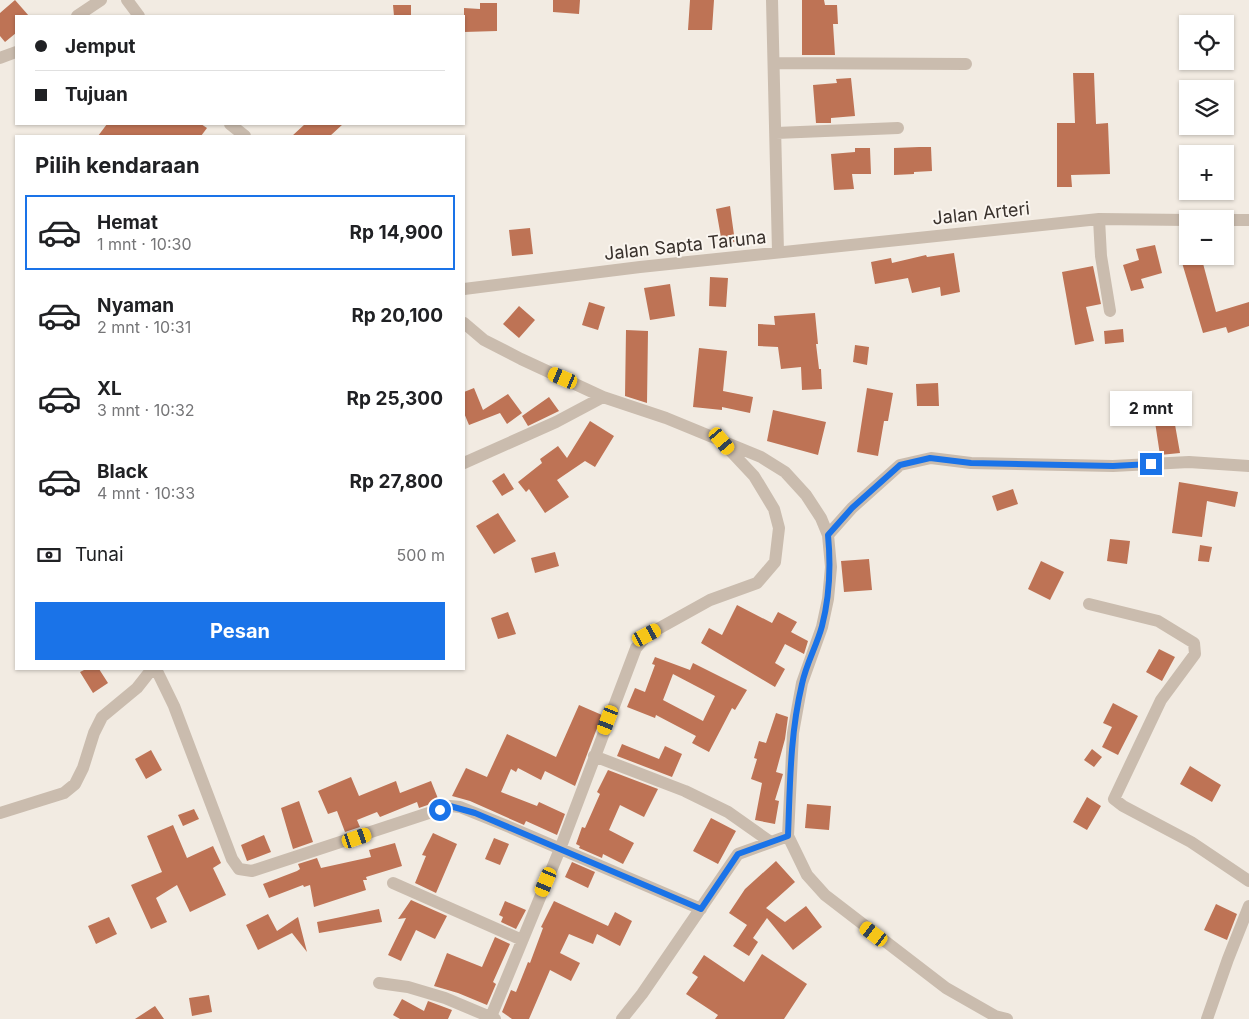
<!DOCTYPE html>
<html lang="id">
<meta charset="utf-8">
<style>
:root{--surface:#fff;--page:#f6f6f6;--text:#202124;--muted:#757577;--line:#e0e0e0;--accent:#1a73e8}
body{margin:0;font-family:Inter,sans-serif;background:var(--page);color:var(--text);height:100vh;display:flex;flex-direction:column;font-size:19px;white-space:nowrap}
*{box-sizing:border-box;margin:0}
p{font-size:16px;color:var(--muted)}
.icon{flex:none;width:28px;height:28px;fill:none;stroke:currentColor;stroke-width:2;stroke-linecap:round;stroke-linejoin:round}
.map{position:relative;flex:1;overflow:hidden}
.drawer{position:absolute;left:15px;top:135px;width:450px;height:535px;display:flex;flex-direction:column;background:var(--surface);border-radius:0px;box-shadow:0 1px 4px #0004}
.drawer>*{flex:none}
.hud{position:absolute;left:15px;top:15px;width:450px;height:110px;border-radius:0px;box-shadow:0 1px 4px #0004;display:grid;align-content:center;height:110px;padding:0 20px;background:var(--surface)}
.fabs{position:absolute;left:1179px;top:15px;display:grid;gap:10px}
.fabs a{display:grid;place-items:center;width:55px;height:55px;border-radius:0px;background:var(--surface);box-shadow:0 1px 4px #0004;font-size:25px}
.end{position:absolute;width:22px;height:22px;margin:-11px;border:6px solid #1a73e8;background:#fff;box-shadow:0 0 0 2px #fff}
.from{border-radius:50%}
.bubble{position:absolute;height:35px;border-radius:0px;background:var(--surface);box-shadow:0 1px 4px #0004;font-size:16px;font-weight:700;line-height:35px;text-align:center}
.car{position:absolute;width:15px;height:30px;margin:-15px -8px;border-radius:6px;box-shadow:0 0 4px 1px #0007;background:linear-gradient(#f5c518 24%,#345 0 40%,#f5c518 0 76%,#345 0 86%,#f5c518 0)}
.hud b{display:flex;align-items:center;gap:18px;height:48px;font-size:19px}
.hud b+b{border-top:1px solid var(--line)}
.hud i{width:12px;height:12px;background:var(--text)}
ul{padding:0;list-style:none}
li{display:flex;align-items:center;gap:15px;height:75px;margin:0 10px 8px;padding:0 10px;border:2px solid transparent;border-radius:0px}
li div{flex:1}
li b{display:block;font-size:19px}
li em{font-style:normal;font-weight:700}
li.on{border-color:var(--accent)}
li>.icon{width:45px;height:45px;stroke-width:1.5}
h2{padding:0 20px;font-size:22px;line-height:60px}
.pay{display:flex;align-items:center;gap:12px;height:55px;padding:0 20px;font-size:19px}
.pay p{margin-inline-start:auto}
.action{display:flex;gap:10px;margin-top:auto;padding:10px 20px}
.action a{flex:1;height:58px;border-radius:0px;background:var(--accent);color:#fff;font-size:20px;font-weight:700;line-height:58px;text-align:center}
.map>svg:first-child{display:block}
</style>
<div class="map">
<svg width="1249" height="1019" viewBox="0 0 1249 1019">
<rect width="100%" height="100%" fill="#f2ebe2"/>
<path fill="#be7355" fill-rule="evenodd" d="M15 0 29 16H16V33L5 42 0 36V13Z
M553 0H580L579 14 553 12Z
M690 0H714L712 30H688Z
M802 0H824L825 5H837L838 24H833L835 55H802Z
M480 3H497V31L464 32V8L480 9Z
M393 5H411V16H394Z
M1073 73H1094L1096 124 1108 123 1110 174 1071 175 1072 187H1057V123H1075Z
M851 78 855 116 831 118V123H816L813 85 837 83 836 79Z
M107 124H201L207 128 201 136H98Z
M305 124H343L330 136H292Z
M919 147H931L932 171 914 172V174L894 175V148Z
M855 148H870L871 174H852L854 189 834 190 831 154 855 152Z
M730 206 735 242 722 243 716 209Z
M530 228 533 254 512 256 509 230Z
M1155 245 1162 273 1141 279 1144 288 1131 291 1123 265 1139 260 1136 249Z
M954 253 960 292 941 296 940 287 912 293 908 278 875 284 871 262 891 258 892 263 926 255 927 257Z
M1180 256H1201L1216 312 1249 302V326L1228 333 1226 327 1203 333Z
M1093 266 1101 304 1086 307 1094 341 1075 345 1062 272Z
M710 277 728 278 726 307 709 306Z
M670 284 675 316 650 320 644 288Z
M589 302 605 307 598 330 582 325Z
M519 306 535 320 519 338 503 324Z
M815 313 818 344H816L819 369H821L822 389 802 390 801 367 781 369 778 347 758 346V324L775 325 774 316Z
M1123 329 1124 342 1105 344 1104 331Z
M626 330 648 331 647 403 625 396Z
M855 345 869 347 867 365 853 362Z
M699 348 727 351 723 391 753 397 750 413 722 407V410L693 407Z
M938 383 939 406H917L916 384Z
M474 388 483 410 508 394 522 413 507 424 500 413 469 425 464 413V392Z
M867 388 893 393 888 421H884L878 456 857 452Z
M549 397 559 411 528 426 522 416Z
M773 410 826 422 818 455 767 441Z
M1174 419 1180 453 1160 455 1155 422Z
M590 421 614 436 595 467 585 461 557 480 569 497 545 513 529 489 526 492 518 482 542 463 540 459 558 446 567 458Z
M504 473 514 489 502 496 492 481Z
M1179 482 1238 492 1235 507 1207 501 1202 537 1172 533Z
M1013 489 1018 504 997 511 992 496Z
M498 513 516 541 494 554 476 526Z
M1110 539 1130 541 1127 564 1107 561Z
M1200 545 1212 547 1209 562 1198 561Z
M555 552 559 566 535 573 531 558Z
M869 559 872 590 844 592 841 561Z
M1041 561 1064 572 1050 600 1028 589Z
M737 605 772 623 778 612 797 622 791 632 808 641 804 654 785 644 775 663 785 669 775 687 701 643 709 628 722 635Z
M508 612 516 634 498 639 491 618Z
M1159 649 1175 657 1162 681 1146 672Z
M655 657 690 670 693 663 747 690 735 710 732 708 709 752 692 743 696 736 656 715 655 718 627 707 635 688 645 692 655 665 652 664ZM673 674 715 696 703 721 663 700Z
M86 669H99L108 683 93 693 80 672Z
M1113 703 1138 716 1118 755 1102 747 1112 727 1103 723Z
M579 705 602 715 575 786 545 771 541 780 518 768 516 772 511 769 501 792 537 806 539 802 565 814 557 835 526 821 524 825 470 801 452 796 466 768 487 777 507 734 556 757Z
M776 713 788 717 785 739 776 772 783 774 775 800 779 801 775 824 755 820 762 783 751 779 757 759 754 758 759 741 766 743Z
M622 744 659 759 665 746 682 754 672 777 617 756Z
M1092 749 1102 757 1094 767 1084 760Z
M151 750 162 770 146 779 135 759Z
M1190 766 1221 785 1212 802 1180 784Z
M608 770 658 789 644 817 620 805 609 830 634 843 623 864 603 854 602 858 579 848 580 846 576 844 582 827 585 828 600 794 597 792Z
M351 777 359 796 396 781 400 793 431 781 439 801 419 808 417 802 380 817 377 812 357 820 360 827 345 832 337 811 328 814 318 791Z
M1087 797 1101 806 1087 830 1073 822Z
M299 801 313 842 293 849 281 808Z
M807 804 831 806 829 830 805 828Z
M194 809 199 819 183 826 178 815Z
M711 818 736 831 718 864 693 851Z
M173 825 187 858 213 846 221 863 213 868 226 895 190 912 177 885 156 898 167 922 151 929 131 885 162 872 147 836Z
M433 833 457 844 436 893 415 883 426 856 422 855Z
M264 835 271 852 247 861 241 845Z
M494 838 509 844 500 865 485 859Z
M395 843 402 866 366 877 367 880H363L366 890 314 907 310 885 304 887 303 885 269 898 263 884 297 871 300 869 298 864 317 858 321 868 371 857 369 850Z
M776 861 795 882 766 908 785 922 806 906 822 927 793 950 767 918 753 938 758 942 749 956 733 946 747 925 729 913 745 889Z
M572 862 595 872 588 888 565 877Z
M411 900 447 916 435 939 416 930 401 961 388 955 406 918 398 919Z
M505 901 526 910 516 929 501 922 503 917 499 915Z
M554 901 608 926 615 912 632 921 620 946 597 934 593 944 569 934 560 953 580 963 571 981 550 970 529 1019H512L502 1012 511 990 516 992 528 962 530 963 543 928 541 927Z
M1216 904 1237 914 1227 940 1204 930Z
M379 909 382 922 319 933 317 922Z
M268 914 277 931 298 917 307 952 292 933 258 950 246 925Z
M109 917 117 934 96 944 88 926Z
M495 937 510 944 493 982 496 984 487 1005 458 993 434 986 447 953 482 967Z
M762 954 807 984 784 1019H715L718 1015 686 994 698 977 692 973 704 955 744 982Z
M209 995 212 1012 192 1016 189 998Z
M402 999 424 1011 428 1001 452 1010 448 1019H400L393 1015Z
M155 1006 164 1019H135Z"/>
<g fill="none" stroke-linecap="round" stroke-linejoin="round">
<path stroke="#cabcae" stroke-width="12" d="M127 0 139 16
M772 0 778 252
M77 16 101 0
M0 58 16 52
M774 63 966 64
M230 124 245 136
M776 133 898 128
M1099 219 1101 256 1110 311
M1225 220H1249
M464 289 640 267 1099 219 1188 220
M464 323 484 340 521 359 603 397 666 418 761 457 785 472 806 495 821 518 828 535 831 567 828 599 822 627 802 683 793 733 788 836 807 875 825 895 946 988 995 1016 1007 1019
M464 463 556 422 603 397
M828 535 852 508 900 465 931 458 971 463 1113 466 1189 462 1249 466
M1089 604 1158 621 1194 643 1195 654 1161 700 1114 799 1123 806 1191 842 1249 881
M156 669 174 706 232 859 239 869 252 871 450 806 460 807 507 826 701 909
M594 756 685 791 728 812 769 841
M0 813 64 793 75 784 83 768 94 733 102 717 137 688 152 669
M393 883 522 940
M379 983 408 987 445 998 495 1019
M490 1019 560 849 636 648 647 635 710 600 757 583 775 562 779 528 774 509 754 476 724 444
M622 1019 642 994 738 854 788 836
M1207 1019 1228 959 1249 906"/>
</g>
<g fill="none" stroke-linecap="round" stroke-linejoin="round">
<path stroke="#1a73e8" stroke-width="6" d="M440 810 450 806 475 813 701 909 738 854 788 836C790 785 790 734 802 684 806 664 817 645 822 626 830 595 831 566 828 535L852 508 900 465 930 458 971 463 1113 466 1151 464"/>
</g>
<g text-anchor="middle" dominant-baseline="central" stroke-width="4" stroke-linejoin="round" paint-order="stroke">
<g font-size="18" fill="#39312c" stroke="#faf5ef">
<text transform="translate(981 213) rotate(-6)">Jalan Arteri</text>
<text transform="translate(685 245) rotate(-6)">Jalan Sapta Taruna</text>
</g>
</g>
</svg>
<div class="fabs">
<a><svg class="icon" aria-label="locate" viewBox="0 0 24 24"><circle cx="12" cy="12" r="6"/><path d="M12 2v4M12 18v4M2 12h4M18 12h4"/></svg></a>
<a><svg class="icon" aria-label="layers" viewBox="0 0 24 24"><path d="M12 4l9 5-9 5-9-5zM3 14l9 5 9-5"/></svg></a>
<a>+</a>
<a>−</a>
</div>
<i class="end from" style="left:440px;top:810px"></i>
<i class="end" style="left:1151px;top:464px"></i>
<div class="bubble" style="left:1110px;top:391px;width:82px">2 mnt</div>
<i class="car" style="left:563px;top:378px;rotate:293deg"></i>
<i class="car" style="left:722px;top:441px;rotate:140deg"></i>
<i class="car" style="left:647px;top:635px;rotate:62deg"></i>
<i class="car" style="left:608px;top:720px;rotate:201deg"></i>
<i class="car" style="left:357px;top:838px;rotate:71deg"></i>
<i class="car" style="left:546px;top:882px;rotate:203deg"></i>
<i class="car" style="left:874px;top:934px;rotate:307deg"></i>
<div class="hud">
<b><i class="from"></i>Jemput</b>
<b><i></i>Tujuan</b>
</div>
<section class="drawer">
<h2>Pilih kendaraan</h2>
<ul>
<li class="on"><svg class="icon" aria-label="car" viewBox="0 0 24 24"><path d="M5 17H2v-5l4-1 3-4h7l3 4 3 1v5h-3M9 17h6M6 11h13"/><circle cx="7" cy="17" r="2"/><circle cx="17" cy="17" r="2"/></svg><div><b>Hemat</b><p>1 mnt · 10:30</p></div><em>Rp 14,900</em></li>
<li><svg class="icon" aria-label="car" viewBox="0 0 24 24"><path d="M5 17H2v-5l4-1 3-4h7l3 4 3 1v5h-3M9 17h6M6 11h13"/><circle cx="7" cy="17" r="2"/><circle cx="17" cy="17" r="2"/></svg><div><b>Nyaman</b><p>2 mnt · 10:31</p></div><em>Rp 20,100</em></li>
<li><svg class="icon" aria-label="car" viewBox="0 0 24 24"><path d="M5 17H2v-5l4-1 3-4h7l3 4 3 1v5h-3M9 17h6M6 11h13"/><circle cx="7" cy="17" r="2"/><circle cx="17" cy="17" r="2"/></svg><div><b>XL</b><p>3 mnt · 10:32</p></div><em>Rp 25,300</em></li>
<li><svg class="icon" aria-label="car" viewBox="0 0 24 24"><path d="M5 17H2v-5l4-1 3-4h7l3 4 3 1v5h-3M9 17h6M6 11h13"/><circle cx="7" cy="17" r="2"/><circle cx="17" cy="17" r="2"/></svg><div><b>Black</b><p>4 mnt · 10:33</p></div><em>Rp 27,800</em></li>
</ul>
<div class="pay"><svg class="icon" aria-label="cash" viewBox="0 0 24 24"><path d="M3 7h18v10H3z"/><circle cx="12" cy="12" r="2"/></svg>Tunai<p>500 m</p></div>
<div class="action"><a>Pesan</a></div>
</section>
</div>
